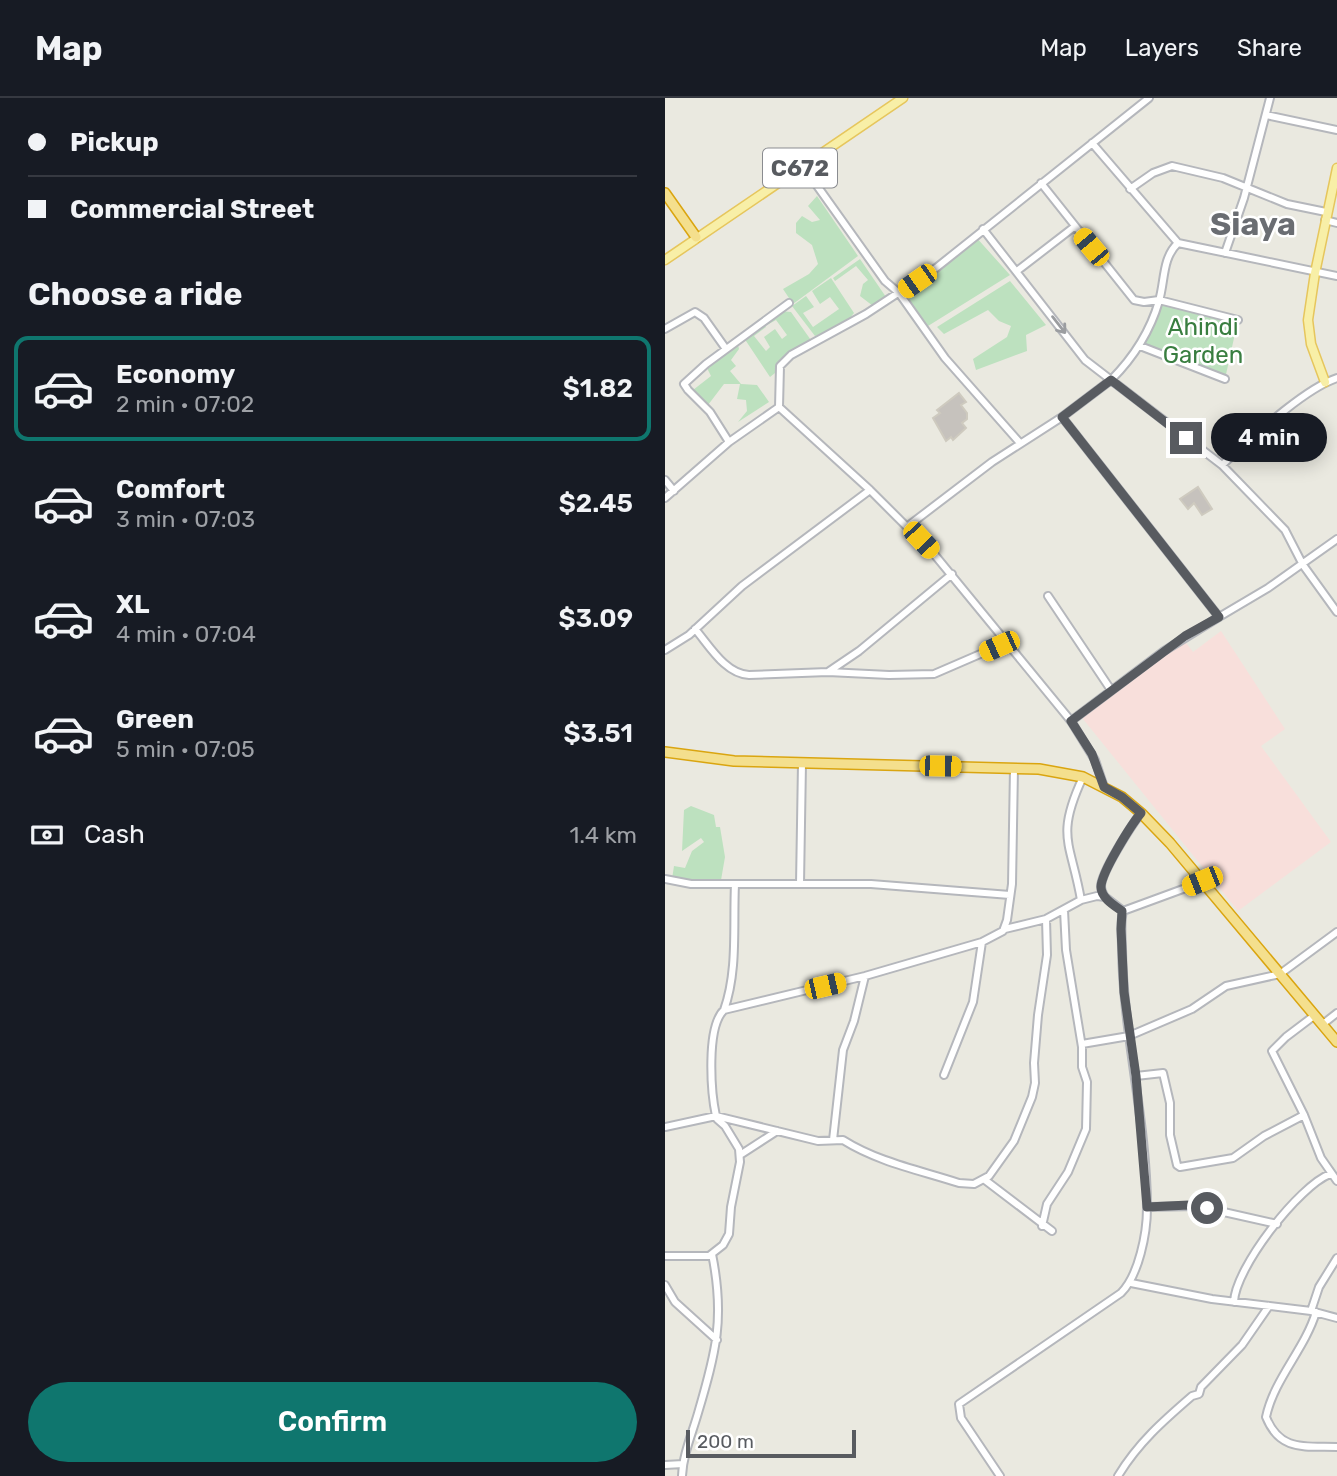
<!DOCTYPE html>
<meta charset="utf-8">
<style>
:root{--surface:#171b24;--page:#242831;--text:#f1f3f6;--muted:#9ea1a6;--line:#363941;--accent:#0f766e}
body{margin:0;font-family:Rubik,sans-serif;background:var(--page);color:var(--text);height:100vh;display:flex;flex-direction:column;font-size:26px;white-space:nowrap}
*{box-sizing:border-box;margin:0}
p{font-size:23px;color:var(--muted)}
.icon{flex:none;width:38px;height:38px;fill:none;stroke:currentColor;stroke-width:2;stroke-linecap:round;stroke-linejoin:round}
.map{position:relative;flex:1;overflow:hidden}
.details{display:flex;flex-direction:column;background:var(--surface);width:665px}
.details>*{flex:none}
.guide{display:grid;align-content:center;height:154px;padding:0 28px;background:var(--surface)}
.scale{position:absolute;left:21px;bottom:18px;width:170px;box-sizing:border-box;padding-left:7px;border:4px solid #585b60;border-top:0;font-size:19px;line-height:24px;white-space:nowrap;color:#585b60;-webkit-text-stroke:5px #fff;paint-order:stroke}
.end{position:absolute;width:32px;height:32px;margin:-16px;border:9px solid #585b60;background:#fff;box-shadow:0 0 0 4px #fff}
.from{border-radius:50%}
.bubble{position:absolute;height:49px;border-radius:24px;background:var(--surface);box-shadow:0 4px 18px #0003;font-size:23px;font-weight:600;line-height:49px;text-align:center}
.car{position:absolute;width:21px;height:42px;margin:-21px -10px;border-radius:9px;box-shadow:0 0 5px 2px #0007;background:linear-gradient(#f5c518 24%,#345 0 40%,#f5c518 0 76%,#345 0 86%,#f5c518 0)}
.guide b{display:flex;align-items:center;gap:24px;height:66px;font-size:26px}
.guide b+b{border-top:2px solid var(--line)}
.guide i{width:18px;height:18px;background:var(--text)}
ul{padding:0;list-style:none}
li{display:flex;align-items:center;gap:21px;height:105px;margin:0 14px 10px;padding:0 14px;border:4px solid transparent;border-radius:14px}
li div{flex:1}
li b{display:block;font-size:26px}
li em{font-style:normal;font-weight:600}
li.on{border-color:var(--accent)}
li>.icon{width:63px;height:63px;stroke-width:1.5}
h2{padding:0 28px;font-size:32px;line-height:84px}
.pay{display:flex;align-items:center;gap:18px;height:77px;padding:0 28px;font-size:26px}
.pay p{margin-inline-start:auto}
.primary-button{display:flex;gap:14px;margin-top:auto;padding:14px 28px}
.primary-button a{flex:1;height:80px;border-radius:42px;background:var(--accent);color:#fff;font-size:28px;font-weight:600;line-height:80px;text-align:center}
header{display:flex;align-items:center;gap:42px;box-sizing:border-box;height:98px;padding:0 35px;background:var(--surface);border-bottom:2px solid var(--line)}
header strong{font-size:33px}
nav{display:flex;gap:38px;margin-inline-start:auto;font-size:24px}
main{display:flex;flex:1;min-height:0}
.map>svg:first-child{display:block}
</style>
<header>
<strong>Map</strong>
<nav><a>Map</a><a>Layers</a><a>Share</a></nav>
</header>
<main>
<section class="details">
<div class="guide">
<b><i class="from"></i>Pickup</b>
<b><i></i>Commercial Street</b>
</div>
<h2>Choose a ride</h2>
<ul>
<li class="on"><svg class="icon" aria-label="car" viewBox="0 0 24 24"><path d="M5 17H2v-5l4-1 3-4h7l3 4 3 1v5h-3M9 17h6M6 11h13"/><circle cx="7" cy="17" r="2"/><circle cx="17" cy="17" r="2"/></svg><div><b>Economy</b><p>2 min · 07:02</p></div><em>$1.82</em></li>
<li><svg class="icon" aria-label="car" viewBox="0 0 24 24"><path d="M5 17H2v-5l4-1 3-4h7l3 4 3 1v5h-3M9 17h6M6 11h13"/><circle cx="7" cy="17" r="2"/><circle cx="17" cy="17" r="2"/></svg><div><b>Comfort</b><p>3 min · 07:03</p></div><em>$2.45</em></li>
<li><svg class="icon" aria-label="car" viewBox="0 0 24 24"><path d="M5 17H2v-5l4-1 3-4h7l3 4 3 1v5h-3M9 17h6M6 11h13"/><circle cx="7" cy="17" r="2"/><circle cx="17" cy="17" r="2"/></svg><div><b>XL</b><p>4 min · 07:04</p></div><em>$3.09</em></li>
<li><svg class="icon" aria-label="car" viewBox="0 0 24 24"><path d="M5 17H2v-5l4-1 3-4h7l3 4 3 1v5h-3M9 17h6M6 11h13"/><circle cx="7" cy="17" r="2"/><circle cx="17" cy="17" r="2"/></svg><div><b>Green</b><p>5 min · 07:05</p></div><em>$3.51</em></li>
</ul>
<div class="pay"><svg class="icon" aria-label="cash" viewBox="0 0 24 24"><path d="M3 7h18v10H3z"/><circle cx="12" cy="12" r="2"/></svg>Cash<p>1.4 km</p></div>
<div class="primary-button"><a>Confirm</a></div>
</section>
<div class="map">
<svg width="672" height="1378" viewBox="0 0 672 1378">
<rect width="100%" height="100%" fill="#eae9e0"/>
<path fill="#f8dfdb" d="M556 533 620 631 596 648 666 744 573 813 414 616 518 541 528 554Z"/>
<path fill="#bde1bf" d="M152 98 193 158 128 206 118 191 144 176 153 166 147 147 131 135V125L137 118 147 124 155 122 143 108Z
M310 138 345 177 263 228 239 195Z
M195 161 221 199 208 208 195 198 198 186 203 182 191 168 170 183 168 180Z
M166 180 189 215 179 227 150 238 127 208 141 198 149 209 138 215 148 229 174 211 165 199 155 206 147 193Z
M345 183 381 227 361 237 362 253 311 272 308 261 342 239 346 228 334 223 323 212 279 236 272 229Z
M494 202 573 222 560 281 478 250Z
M115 213 126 214 148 245 105 279 79 240 99 226 101 229 89 238 101 253 105 249 99 239 110 231 117 241 122 237 111 222 102 227 100 225Z
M73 247 74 251 66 262 71 268 65 273 76 286 92 287 104 304 73 324 82 313 81 302 72 301 75 286H59L43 307 28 292 46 278 42 270Z
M26 708 49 717 51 729H55L60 759 55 788 7 781 9 768 20 770 27 753 39 744 36 740 17 753 19 712Z"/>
<path fill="#c6c2bd" stroke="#cecabf" stroke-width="2" d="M294 295 301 304 296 307 302 315V321L297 325 301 330 288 342 286 339 281 343 268 320 275 315 272 312Z
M533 389 547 411 537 417 529 405 523 411 515 401Z"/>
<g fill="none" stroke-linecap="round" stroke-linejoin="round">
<defs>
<path id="minor" d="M601 17 672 32
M427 45 513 145
M138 68 220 183 234 195 280 260 355 345
M376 85 469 202 479 204 494 202 573 222
M465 91 488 75 507 68 558 80 622 106 661 114
M660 122 672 125
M318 131 420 262 446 282C468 260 485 234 494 203 500 183 497 160 513 145L672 178
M560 155 579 100 605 0
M352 173 409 129
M0 231 30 214 39 220 61 251
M475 248 560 281
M397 319 554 519 499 553 406 623 430 662 439 689
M64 344 45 314 23 292 19 286 41 266 124 205
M557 367 620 432 638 467 672 514
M0 382 9 393
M0 400 64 344 114 309
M243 428 327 364 397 319 446 282 557 367C585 342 638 291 672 280
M383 498 446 592
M554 519 603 490 672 441
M30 531C44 547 60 576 84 577L163 574 224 577 269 576 343 544
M0 552 24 537 77 488 205 392
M163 574 194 553 287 476
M406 623 269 456 205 392 114 309 115 268 126 257 201 216 271 170 484 0
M0 781 26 786H206L345 797
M135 786 137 665
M440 799C438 796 436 791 436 788 437 773 466 728 476 715
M416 802C406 744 390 739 418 679
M458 813 537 784
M59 912C73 873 68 828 70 786
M650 917 621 939 607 953 639 1017 656 1060 672 1083
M658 926 672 915
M417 946 464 938 527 911 561 888 615 876 672 834
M279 977 308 904 317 844
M471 978 498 975 505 1005V1037L512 1067 515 1069 568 1060 599 1038 639 1017
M51 1018C46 995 41 929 59 912L200 878 317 844 338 833 342 822 347 786 349 670
M0 1029 51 1018 153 1043 178 1042C213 1064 254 1072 294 1085L309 1086 324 1078 349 1043 367 999 370 985 369 965 373 917 382 857 381 821
M168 1042 178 952 189 923 200 878
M75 1057 112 1033
M320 1082 387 1133
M482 1109 532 1108 612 1126
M377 1128 382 1106 403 1074 421 1031 422 984 417 969V949L401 852 399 812
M0 1158H44L58 1147 64 1136 66 1109 75 1064 74 1051 60 1028 52 1021
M466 1185 547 1201 646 1213 672 1220
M0 1187 10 1204 52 1242
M569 1204C570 1170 634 1088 665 1076
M646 1213 654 1189 672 1160
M651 1214C640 1251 609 1281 601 1319 615 1354 640 1348 672 1349
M0 1367 18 1366
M17 1378C18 1356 27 1336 33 1315 51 1254 60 1220 47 1156
M335 1378 296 1320 294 1306 456 1195C474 1177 482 1135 482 1110 482 1023 458 937 457 850 457 838 455 826 458 813L440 799 432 798 416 802 381 821 340 831
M453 1378C473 1345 498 1323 527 1298L534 1296 536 1289 577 1247 604 1208"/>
<path id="major" d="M0 162 238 0
M660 284 646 246 643 222 650 175 672 70"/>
<path id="highway" d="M0 95 31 139
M0 654 69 663 374 671 418 679 457 699 476 715 505 745 672 944"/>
</defs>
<use href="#minor" stroke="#b5b7bc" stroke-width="10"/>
<use href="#major" stroke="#e6c65d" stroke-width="11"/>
<use href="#highway" stroke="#daa510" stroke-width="12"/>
<use href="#minor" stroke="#fff" stroke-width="6"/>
<use href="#major" stroke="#f8efa7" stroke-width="8"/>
<use href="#highway" stroke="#f4df8d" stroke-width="9"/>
</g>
<defs><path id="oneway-shaft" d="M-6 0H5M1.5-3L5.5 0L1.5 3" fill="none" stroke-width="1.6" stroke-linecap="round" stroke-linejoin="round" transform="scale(1.75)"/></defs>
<use stroke="#9b9da0" href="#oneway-shaft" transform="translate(394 227) rotate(52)"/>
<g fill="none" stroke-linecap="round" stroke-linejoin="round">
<path stroke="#585b60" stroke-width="9" d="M521 340 446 282 397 319 554 519 520 538 406 623 427 656 439 689 457 699 476 715C466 727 436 775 436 789 436 800 450 808 457 813L456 831 459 894 471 978 482 1109 524 1107 542 1110"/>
</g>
<g text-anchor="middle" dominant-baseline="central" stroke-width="5" stroke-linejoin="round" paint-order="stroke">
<rect fill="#fff" stroke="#8a8c90" stroke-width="2" x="98" y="50.5" width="74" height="39" rx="5"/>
<g font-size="23" font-weight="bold" fill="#585b60">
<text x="135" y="70">C672</text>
</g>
<g font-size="24" fill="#397e40" stroke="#fff">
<text x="538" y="229">Ahindi<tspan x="538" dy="28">Garden</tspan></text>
</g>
<g font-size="32" font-weight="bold" fill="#6a6d72" stroke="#fff">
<text x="588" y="126">Siaya</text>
</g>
</g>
</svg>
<div class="scale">200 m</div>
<i class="end from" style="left:542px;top:1110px"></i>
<i class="end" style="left:521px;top:340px"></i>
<div class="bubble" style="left:546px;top:315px;width:116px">4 min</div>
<i class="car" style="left:426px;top:149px;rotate:320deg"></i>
<i class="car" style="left:252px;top:183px;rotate:235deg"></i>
<i class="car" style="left:256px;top:442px;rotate:137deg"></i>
<i class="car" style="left:334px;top:548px;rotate:246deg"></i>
<i class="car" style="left:275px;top:668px;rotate:91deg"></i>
<i class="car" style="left:537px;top:783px;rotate:248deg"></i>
<i class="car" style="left:160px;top:888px;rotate:77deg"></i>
</div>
</main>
